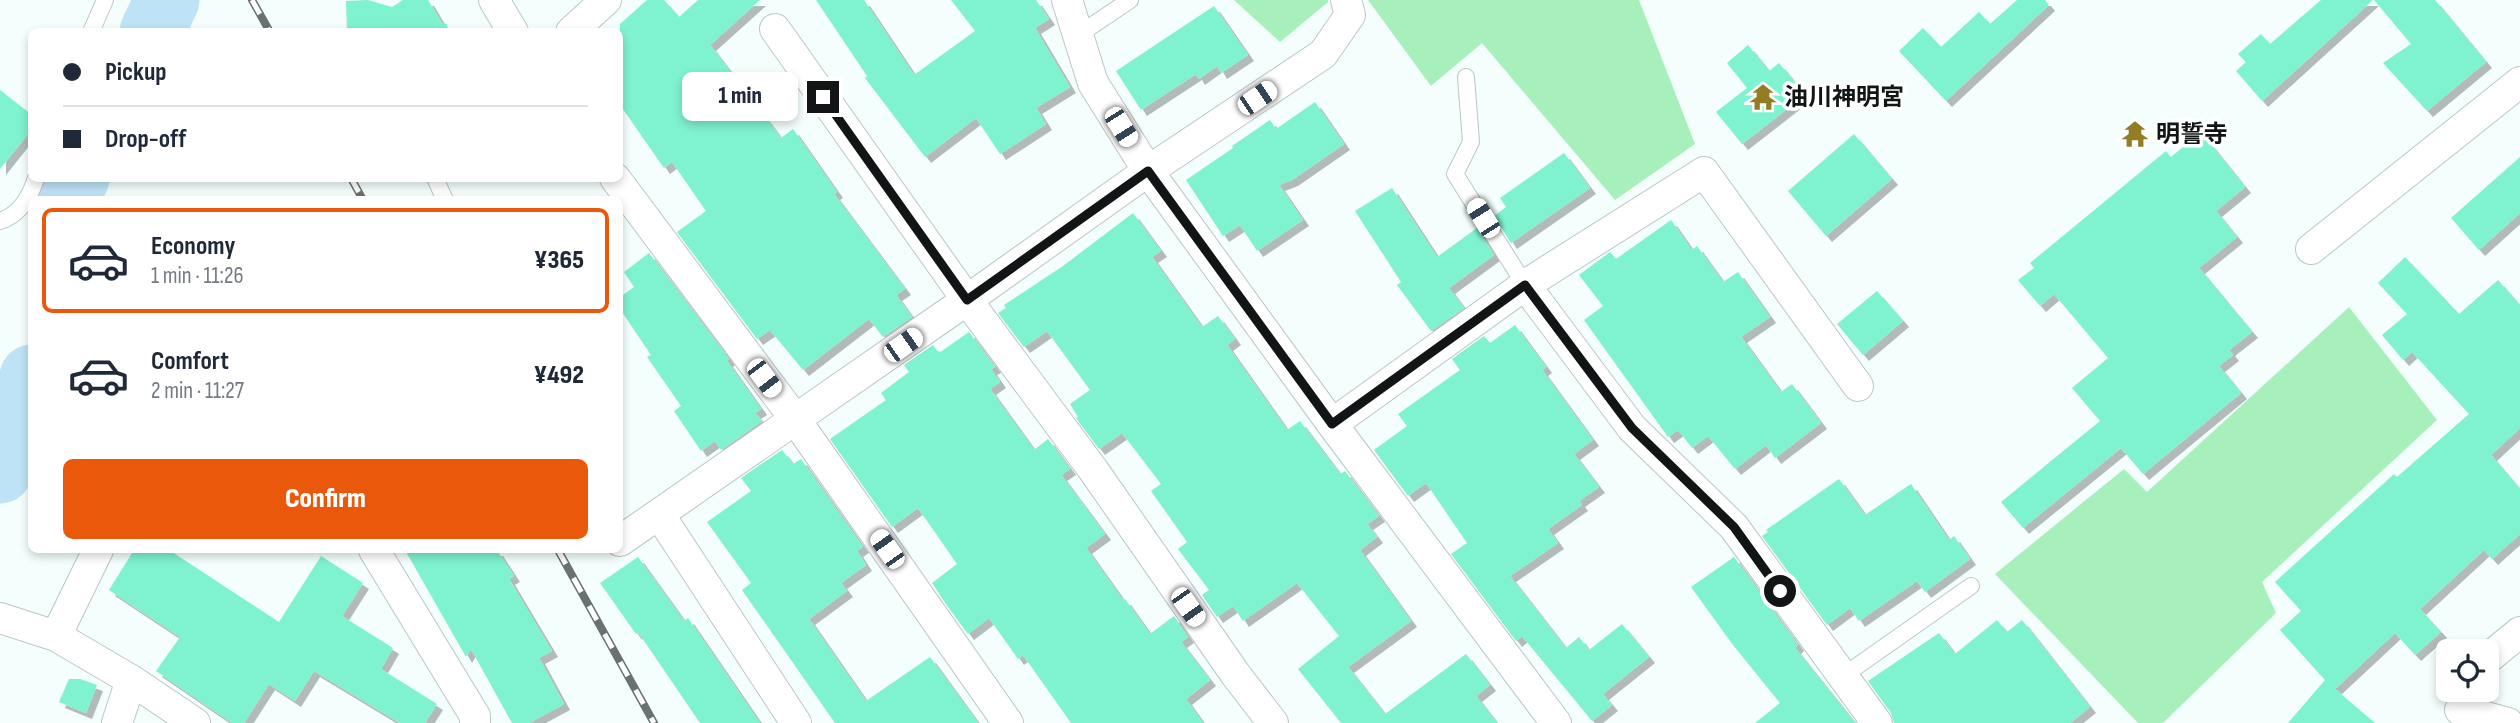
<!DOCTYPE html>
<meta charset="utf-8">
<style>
:root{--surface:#fff;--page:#f6f6f7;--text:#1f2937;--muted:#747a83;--line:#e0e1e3;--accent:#ea580c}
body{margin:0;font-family:"Sofia Sans Condensed","Noto Sans JP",sans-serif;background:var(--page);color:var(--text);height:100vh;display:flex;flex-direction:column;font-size:26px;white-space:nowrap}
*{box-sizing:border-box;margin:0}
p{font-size:23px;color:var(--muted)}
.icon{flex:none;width:38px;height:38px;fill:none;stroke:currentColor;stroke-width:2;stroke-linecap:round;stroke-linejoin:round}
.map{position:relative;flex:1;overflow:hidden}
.side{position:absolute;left:28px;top:196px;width:595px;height:357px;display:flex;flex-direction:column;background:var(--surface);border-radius:10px;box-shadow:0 4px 10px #0003}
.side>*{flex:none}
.banner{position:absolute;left:28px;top:28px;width:595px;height:154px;border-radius:10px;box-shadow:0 4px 10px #0003;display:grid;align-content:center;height:154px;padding:0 35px;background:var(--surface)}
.controls{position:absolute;left:2436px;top:639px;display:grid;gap:14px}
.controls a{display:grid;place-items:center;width:63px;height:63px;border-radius:10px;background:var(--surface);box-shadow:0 4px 10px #0003;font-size:35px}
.end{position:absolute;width:32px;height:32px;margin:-16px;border:9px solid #111515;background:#fff;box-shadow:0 0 0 4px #fff}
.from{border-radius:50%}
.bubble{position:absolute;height:49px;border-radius:10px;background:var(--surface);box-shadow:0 4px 10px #0003;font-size:23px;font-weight:800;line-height:49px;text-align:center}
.car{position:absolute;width:21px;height:42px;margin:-21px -10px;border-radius:9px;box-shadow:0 0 5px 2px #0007;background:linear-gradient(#fff 24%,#345 0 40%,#fff 0 76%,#345 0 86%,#fff 0)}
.banner b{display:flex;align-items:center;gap:24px;height:66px;font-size:26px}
.banner b+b{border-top:2px solid var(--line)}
.banner i{width:18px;height:18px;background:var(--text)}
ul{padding:12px 0 0;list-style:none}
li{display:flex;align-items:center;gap:21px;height:105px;margin:0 14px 10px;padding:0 21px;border:4px solid transparent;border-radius:10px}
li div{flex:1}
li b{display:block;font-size:26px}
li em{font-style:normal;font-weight:800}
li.selected{border-color:var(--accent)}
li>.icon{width:63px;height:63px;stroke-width:1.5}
.cta{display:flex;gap:14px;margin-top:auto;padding:14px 35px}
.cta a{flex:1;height:80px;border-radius:10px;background:var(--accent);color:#fff;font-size:28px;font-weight:800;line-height:80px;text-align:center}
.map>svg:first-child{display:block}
</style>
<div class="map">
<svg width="2520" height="723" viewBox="0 0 2520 723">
<defs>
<filter id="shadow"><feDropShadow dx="6" dy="6" stdDeviation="0" flood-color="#0004"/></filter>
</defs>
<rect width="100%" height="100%" fill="#f3fefd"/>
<path fill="#a7f0bb" d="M1234 0H1328V2L1280 42Z
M1368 0H1639L1695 144 1615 200 1482 43 1431 86Z
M2349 307 2437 420 2262 582 2276 613 2163 723H2138L1995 574 2124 469 2147 492Z"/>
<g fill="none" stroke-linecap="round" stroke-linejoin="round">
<path stroke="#bee3f6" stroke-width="65" d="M152 32 167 0
M65 200 77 178
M0 471 32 377"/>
</g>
<path fill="#7ff2cf" filter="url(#shadow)" d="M368 0 392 7 403 0H428L442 23 447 24 448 32H347L346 1Z
M647 0H664L679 17 698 0H760L710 45 781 138 793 129 837 192 834 194 905 289 896 295 912 317 883 337 869 319 803 370 770 330 757 339 677 232 706 211 672 162 664 168 620 105V24Z
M816 0H864L914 75 975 31 951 0H1036L1049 19 1035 28 1070 87 1036 108 1046 124 1000 154 976 118 925 157 865 78 867 76Z
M2017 0H2045L2049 5 1946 101 1899 51 1923 28 1941 47 1979 12 1990 24Z
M2321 0H2373L2262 101 2236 71 2246 62 2238 54 2261 34 2270 44Z
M2374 0H2435L2486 62 2427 111 2383 63 2411 44Z
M1214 6 1248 55 1221 73 1217 66 1199 79 1196 74 1141 110 1116 71Z
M1748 45 1769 71 1779 63 1805 95 1742 144 1716 112 1747 88 1727 63Z
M0 90 32 115V129L0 169Z
M1315 102 1344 144 1292 180 1279 185 1303 220 1257 251 1240 225 1223 236 1186 180 1233 148 1232 146 1270 120 1276 129Z
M2201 132 2245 187 2216 211 2237 237 2199 268 2252 332 2229 350 2233 355 2219 366 2241 393 2143 474 2121 448 2023 528 2001 502 2100 421 2072 388 2108 358 2054 294 2040 306 2018 280 2034 268 2030 263 2166 151 2171 157Z
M1854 134 1892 179 1826 236 1788 191Z
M1564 153 1590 188 1511 243 1494 216 1506 207 1500 198Z
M2520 157V213L2479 250 2451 218Z
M1392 188 1437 257 1477 228 1494 255 1449 288 1464 308 1431 331 1397 285 1401 282 1355 211Z
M1133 213 1161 251 1152 257 1202 327 1218 316 1235 339 1227 345 1287 430 1300 421 1340 474 1345 471 1379 516 1367 524 1377 537 1360 550 1411 621 1348 667 1385 714 1466 654 1490 685 1476 696 1497 723H1341L1298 669 1339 636 1297 583 1243 621 1233 606 1217 617 1202 595 1209 590 1178 549 1187 542 1151 491 1161 484 1122 433 1099 449 1076 418 1078 417 1070 404 1090 390 1047 331 1024 347 998 313 1006 308 1004 305 1063 266Z
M1671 220 1692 250 1697 246 1723 282 1738 272 1770 317 1741 337 1781 392 1792 384 1821 423 1775 458 1766 445 1735 469 1708 436 1692 448 1678 430 1668 437 1584 320 1603 306 1579 275 1610 252 1616 259Z
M649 253 729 359 727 361 761 409 755 413 762 421 721 450 715 441 701 451 674 411 681 406 647 357 651 355 620 309V297L634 287 624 272Z
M2405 257 2459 314 2498 280 2520 305V428L2491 455 2520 489V534L2492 559 2484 550 2420 609 2441 632 2415 655 2395 633 2335 689 2375 723H2288L2325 680 2280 630 2301 611 2275 582 2394 474 2397 477 2469 414 2412 352 2403 360 2382 335 2407 314 2378 283Z
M1877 291 1903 321 1863 355 1837 324Z
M1515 325 1546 367 1542 370 1593 440 1574 454 1599 487 1579 501 1582 505 1548 529 1558 543 1510 576 1566 648 1579 637 1589 650 1622 624 1649 657 1603 694 1612 705 1592 721 1522 636 1516 641 1451 554 1467 543 1426 483 1408 496 1374 450 1407 426 1398 414 1460 370 1452 359 1484 336 1490 343Z
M969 332 995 367 991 369 1000 382 990 389 1034 450 1048 439 1070 469 1061 475 1105 534 1086 548 1123 600 1125 599 1150 634 1174 616 1188 637 1181 642 1210 680 1186 699 1203 723H1071L1023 655 1018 659 989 618 968 634 948 607 932 583 957 564 918 508 892 527 830 439 886 400 881 393 909 372 904 365 933 345 939 353Z
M782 450 793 464 801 459 863 547 857 551 866 565 841 583 847 591 809 619 866 701 930 657 978 723H835L742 590 751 583 707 522 751 491 741 478Z
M1839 479 1865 515 1911 484 1949 540 1954 536 1970 559 1925 592 1917 581 1859 621 1850 608 1827 625 1762 536 1768 532 1766 530Z
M134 550H169L279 622 321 556 363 583 342 616 393 648 381 669 437 704 425 723H400L314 671 295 701 269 684 244 723H232L156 671 180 637 109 590Z
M405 550H497L514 576 509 579 552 651 539 658 564 704 529 723H512L471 649 466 657Z
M638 557 684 621 688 618 760 723H700L638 632 636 634 600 583Z
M1734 557 1798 645 1795 648 1855 723H1755L1780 703 1733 645 1691 587Z
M1997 620 2007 632 2022 620 2090 707 2070 723H1894L1891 713 1868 681 1939 633 1955 654Z
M69 679H80L97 685 86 713 59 702Z"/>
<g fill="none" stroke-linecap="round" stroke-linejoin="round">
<defs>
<path id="service" d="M91 32 105 0
M1078 35 1130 0
M1466 77 1471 142 1455 174 1525 285
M435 178 445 200
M0 221C19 215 30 197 36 178
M1843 676 1971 586"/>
<path id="minor" d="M494 0 513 32
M1067 0 1093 83 1148 171 1332 424 1556 723
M775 29 967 300 1094 471 1236 675 1273 723
M571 32 606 0
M615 178 795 419 1008 723
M2311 249 2520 82
M1525 285 1632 428 1734 527 1877 723
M1332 424 1525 285 1704 172 1858 386
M659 514 796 723
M620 541 967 300 1148 171 1323 54 1350 15 1346 0
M374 550 475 716V723
M0 618 56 636 131 680 195 723
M56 636 98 550
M2487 659 2520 632
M2460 710 2508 723
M117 723 131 680"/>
</defs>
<use href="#service" stroke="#bbc6c5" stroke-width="18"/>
<use href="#minor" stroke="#bbc6c5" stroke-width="32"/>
<use href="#service" stroke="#fff" stroke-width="16"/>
<use href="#minor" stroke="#fff" stroke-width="30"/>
<defs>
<path id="rail" d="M252 0 270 32
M351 178 363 200
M558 550 654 723"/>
</defs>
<use href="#rail" stroke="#6a7171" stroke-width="8"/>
<use href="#rail" stroke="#fff" stroke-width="5" stroke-dasharray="16" stroke-linecap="butt"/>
</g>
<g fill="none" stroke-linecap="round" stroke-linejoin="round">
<path stroke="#111515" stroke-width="9" d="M823 97 967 300 1148 171 1332 424 1525 285 1632 428 1734 527 1780 591"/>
</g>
<defs>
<symbol id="temple-bare" viewBox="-9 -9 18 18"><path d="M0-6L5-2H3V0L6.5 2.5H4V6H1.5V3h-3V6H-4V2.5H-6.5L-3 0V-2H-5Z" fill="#937d24" stroke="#fff" stroke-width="2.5" paint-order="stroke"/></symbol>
</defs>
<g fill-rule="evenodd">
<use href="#temple-bare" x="1744" y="78" width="38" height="38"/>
<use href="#temple-bare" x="2116" y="115" width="38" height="38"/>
</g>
<g text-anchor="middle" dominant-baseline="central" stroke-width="7" stroke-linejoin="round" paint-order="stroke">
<g font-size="24" font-weight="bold" fill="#111515" stroke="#fff" text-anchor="start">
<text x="1784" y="97">油川神明宮</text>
<text x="2156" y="134">明誓寺</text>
</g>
</g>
</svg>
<div class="controls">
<a><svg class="icon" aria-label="locate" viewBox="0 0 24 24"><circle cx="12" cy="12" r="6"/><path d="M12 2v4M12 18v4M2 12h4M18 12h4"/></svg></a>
</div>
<i class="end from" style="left:1780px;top:591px"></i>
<i class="end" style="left:823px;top:97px"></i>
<div class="bubble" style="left:682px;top:72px;width:116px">1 min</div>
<i class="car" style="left:1257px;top:98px;rotate:56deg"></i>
<i class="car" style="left:1121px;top:127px;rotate:148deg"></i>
<i class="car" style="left:1483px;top:218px;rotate:328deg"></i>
<i class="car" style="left:903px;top:345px;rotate:55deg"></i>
<i class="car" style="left:764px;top:378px;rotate:143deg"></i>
<i class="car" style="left:887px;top:549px;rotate:325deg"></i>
<i class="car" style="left:1188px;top:607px;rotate:145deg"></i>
<div class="banner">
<b><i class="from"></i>Pickup</b>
<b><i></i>Drop-off</b>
</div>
<section class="side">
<ul>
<li class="selected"><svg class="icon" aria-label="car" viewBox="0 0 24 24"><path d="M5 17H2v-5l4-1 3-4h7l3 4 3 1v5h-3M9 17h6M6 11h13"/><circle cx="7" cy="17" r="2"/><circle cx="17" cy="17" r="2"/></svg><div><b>Economy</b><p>1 min · 11:26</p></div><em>¥365</em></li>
<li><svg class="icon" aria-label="car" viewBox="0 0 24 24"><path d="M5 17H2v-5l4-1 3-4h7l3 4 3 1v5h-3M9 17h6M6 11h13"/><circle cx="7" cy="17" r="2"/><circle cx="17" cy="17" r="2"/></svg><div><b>Comfort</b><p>2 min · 11:27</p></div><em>¥492</em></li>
</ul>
<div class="cta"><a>Confirm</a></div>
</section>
</div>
